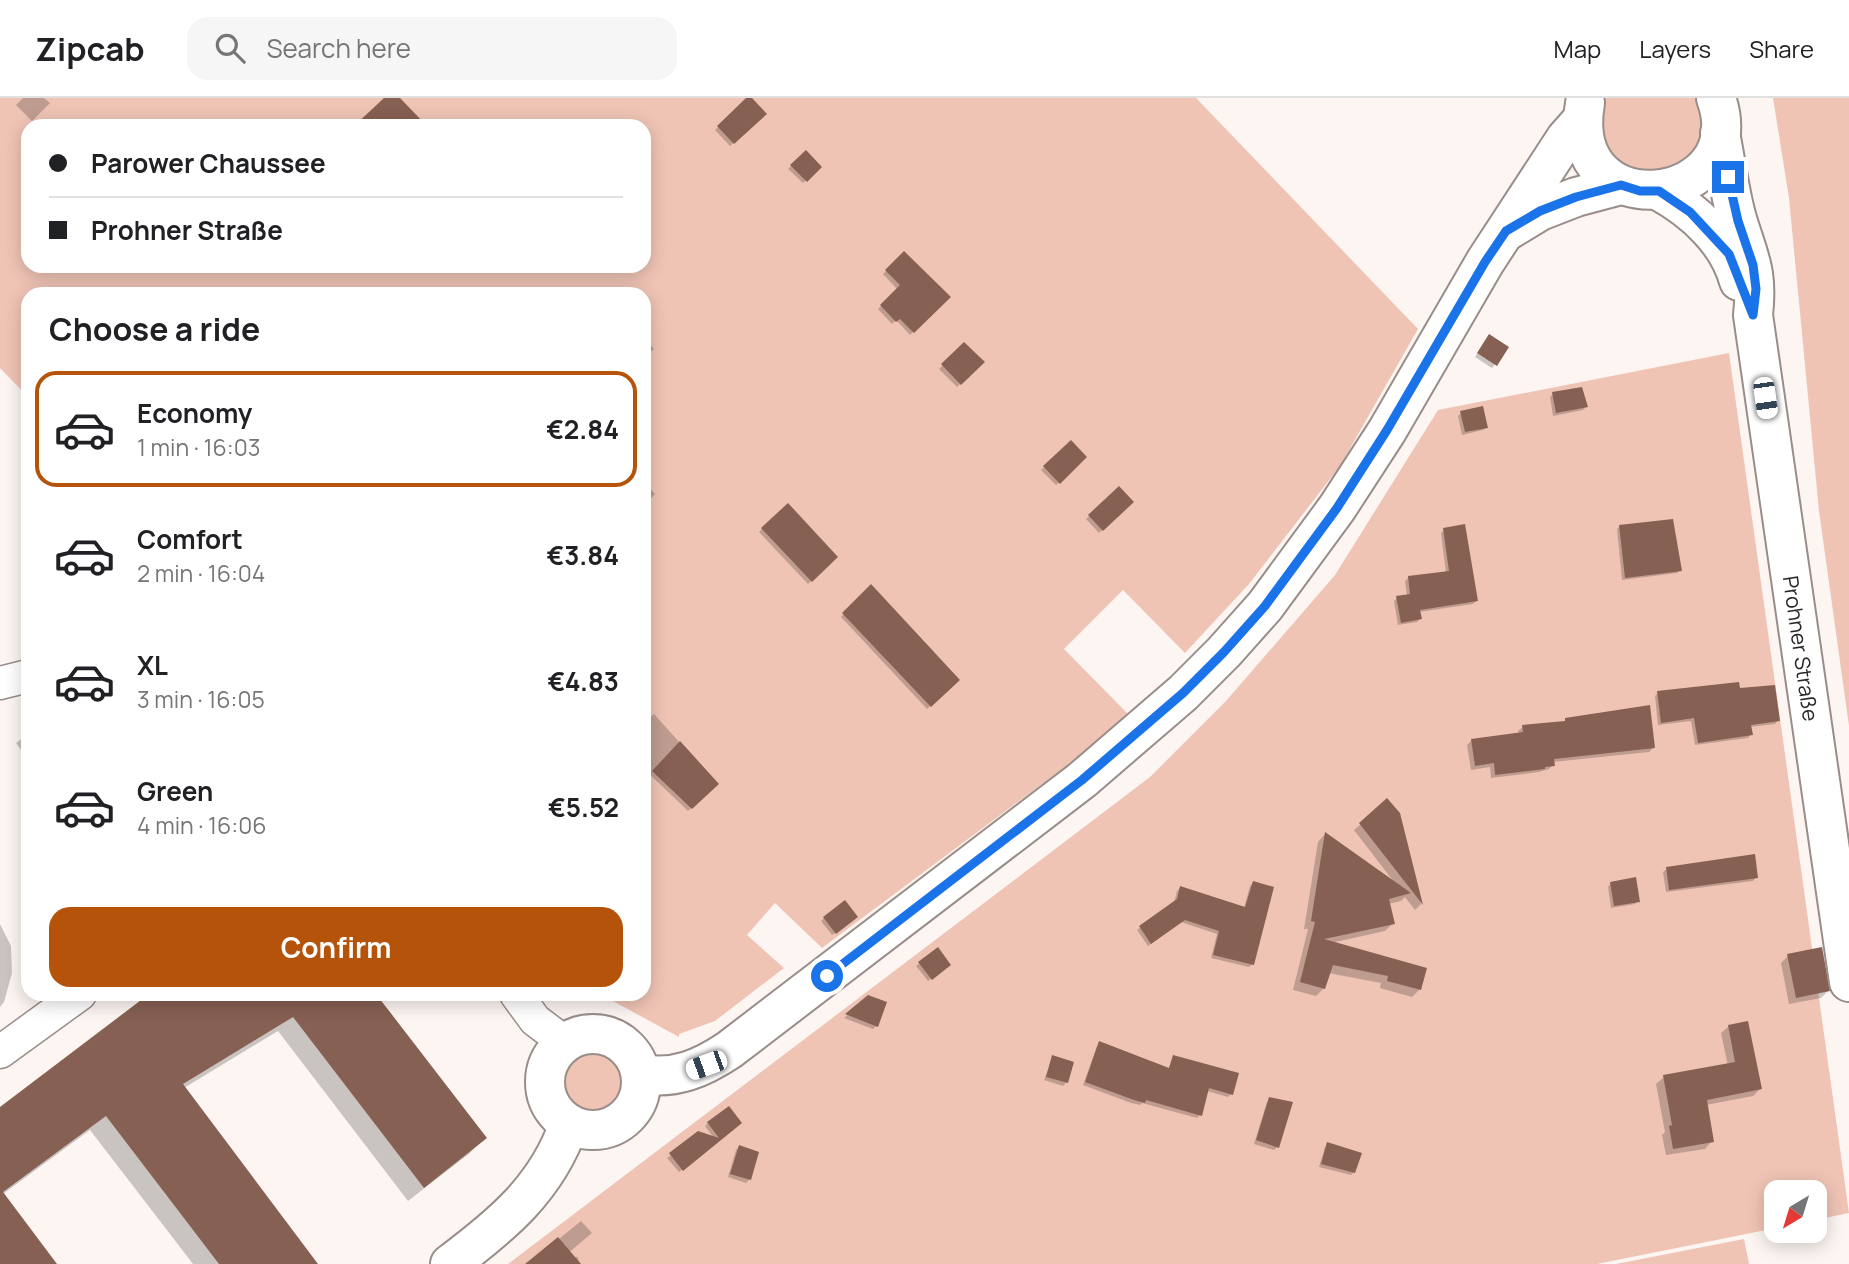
<!DOCTYPE html>
<meta charset="utf-8">
<style>
:root{--surface:#fff;--page:#f6f6f6;--text:#202124;--muted:#757577;--line:#e0e0e0;--accent:#b45309}
body{margin:0;font-family:Manrope,sans-serif;background:var(--page);color:var(--text);height:100vh;display:flex;flex-direction:column;font-size:26px;white-space:nowrap}
*{box-sizing:border-box;margin:0}
p{font-size:23px;color:var(--muted)}
.icon{flex:none;width:38px;height:38px;fill:none;stroke:currentColor;stroke-width:2;stroke-linecap:round;stroke-linejoin:round}
.map{position:relative;flex:1;overflow:hidden}
.drawer{position:absolute;left:21px;top:189px;width:630px;height:714px;display:flex;flex-direction:column;background:var(--surface);border-radius:21px;box-shadow:0 4px 18px #0003}
.drawer>*{flex:none}
.banner{position:absolute;left:21px;top:21px;width:630px;height:154px;border-radius:21px;box-shadow:0 4px 18px #0003;display:grid;align-content:center;height:154px;padding:0 28px;background:var(--surface)}
.needle{width:46px;rotate:218deg}
.tools{position:absolute;left:1764px;top:1082px;display:grid;gap:14px}
.tools a{display:grid;place-items:center;width:63px;height:63px;border-radius:14px;background:var(--surface);box-shadow:0 4px 18px #0003;font-size:35px}
.end{position:absolute;width:32px;height:32px;margin:-16px;border:9px solid #1a73e8;background:#fff;box-shadow:0 0 0 4px #fff}
.from{border-radius:50%}
.car{position:absolute;width:21px;height:42px;margin:-21px -10px;border-radius:9px;box-shadow:0 0 5px 2px #0007;background:linear-gradient(#fff 24%,#345 0 40%,#fff 0 76%,#345 0 86%,#fff 0)}
.banner b{display:flex;align-items:center;gap:24px;height:66px;font-size:26px}
.banner b+b{border-top:2px solid var(--line)}
.banner i{width:18px;height:18px;background:var(--text)}
ul{padding:0;list-style:none}
li{display:flex;align-items:center;gap:21px;height:116px;margin:0 14px 10px;padding:0 14px;border:4px solid transparent;border-radius:21px}
li div{flex:1}
li b{display:block;font-size:26px}
li em{font-style:normal;font-weight:700}
li.current{border-color:var(--accent)}
li>.icon{width:63px;height:63px;stroke-width:1.5}
h2{padding:0 28px;font-size:32px;line-height:84px}
.primary-button{display:flex;gap:14px;margin-top:auto;padding:14px 28px}
.primary-button a{flex:1;height:80px;border-radius:21px;background:var(--accent);color:#fff;font-size:28px;font-weight:700;line-height:80px;text-align:center}
header{display:flex;align-items:center;gap:42px;box-sizing:border-box;height:98px;padding:0 35px;background:var(--surface);border-bottom:2px solid var(--line)}
header strong{font-size:33px}
nav{display:flex;gap:38px;margin-inline-start:auto;font-size:24px}
.search{width:490px;height:63px;background:var(--page);display:flex;align-items:center;gap:18px;box-sizing:border-box;padding:0 24px;border-radius:21px;color:var(--muted);font-size:26px}
.map>svg:first-child{display:block}
</style>
<header>
<strong>Zipcab</strong>
<div class="search"><svg class="icon" aria-label="search" viewBox="0 0 24 24"><circle cx="10" cy="10" r="6"/><path d="M15 15l6 6"/></svg>Search here</div>
<nav><a>Map</a><a>Layers</a><a>Share</a></nav>
</header>
<div class="map">
<svg width="1849" height="1166" viewBox="0 0 1849 1166">
<rect width="100%" height="100%" fill="#fdf5f2"/>
<path fill="#efc4b5" fill-rule="evenodd" d="M0 0H1196L1418 231 1340 368 1249 486 1185 555 1123 492 1064 551 1129 617 1105 639 822 850 775 805 747 837 784 870 715 923 679 936V939L600 896H644V196H28V299L0 270ZM28 28H644V168H28Z
M1602 0H1701C1723 77 1625 102 1600 38 1596 28 1601 10 1602 0Z
M1773 0H1849V628L1819 413 1789 100Z
M1729 255 1849 1115 1815 1122V1094H1776V1130L1597 1166H508L1150 679 1226 603 1335 477 1438 312Z
M562 985a31 31 0 1 1 62 0a31 31 0 1 1-62 0Z
M1744 1141 1749 1166H1616Z"/>
<path fill="#0003" d="M23 0H44L50 5 32 23 16 7Z
M749 0 765 16 730 48 715 32Z
M806 54 820 69 803 85 788 71Z
M904 155 948 199 910 237 896 222 892 226 878 211 898 192 883 176Z
M644 240 654 251 644 260Z
M1486 242 1495 266 1492 270 1475 259Z
M964 247 982 264 957 289 939 271Z
M1553 296 1586 309 1583 312 1553 318 1550 299Z
M1461 315 1486 329 1483 332 1462 337 1458 318Z
M1070 345 1085 359 1056 387 1041 372Z
M644 384 655 396 644 407Z
M1119 391 1131 404 1099 435 1086 421Z
M787 408 835 459 808 486 759 434Z
M1620 428 1680 472 1677 475 1622 482 1617 431Z
M1444 432 1476 503 1473 506 1419 514 1420 521 1417 524 1398 527 1394 503 1397 500 1407 498 1405 483 1409 479 1446 475 1441 435Z
M871 489 958 582 927 611 841 519Z
M1739 591 1778 622 1775 626 1750 629 1751 636 1748 640 1695 647 1691 623 1658 627 1655 598 1658 595Z
M654 616 717 686 688 713 644 671V625Z
M1566 622 1653 650 1649 654 1553 664V667L1549 671 1539 674 1491 680 1490 669 1471 672 1467 647 1472 642 1519 636 1518 633 1523 629 1562 625Z
M28 636V662L16 645Z
M1398 716 1421 806 1415 812 1405 799 1401 803 1388 806 1393 825 1385 833 1331 845 1420 891 1412 899 1380 890 1381 885 1328 875 1324 890 1316 898 1293 892 1308 831H1304L1318 744 1325 736 1394 784 1354 732 1361 726Z
M1667 771 1756 779 1753 783 1666 794 1663 774Z
M1253 785V866L1249 869 1211 860 1217 836 1181 824 1148 848 1137 832 1174 805 1177 793 1180 790 1244 810 1250 788Z
M1611 785 1638 803 1635 806 1611 810 1608 789Z
M824 820 852 822 832 837 821 823Z
M0 826 11 848 12 875 4 904 0 909Z
M937 851 946 870 928 883 916 868Z
M1788 858 1828 893 1821 900 1789 906 1781 865Z
M152 896H374L484 1040 470 1055 408 1103 278 933 184 990 316 1166H193L90 1032 3 1096 55 1166H0V1011Z
M869 899 876 928 873 931 844 920Z
M1729 928 1760 991 1753 998 1706 1007 1712 1043 1705 1051 1666 1057 1662 1037 1665 1034 1656 986 1664 979 1728 968 1721 935Z
M1100 945 1168 972 1174 959 1231 996 1228 999 1207 993 1200 1017 1197 1020 1142 1005 1140 1007 1131 1005 1083 987 1097 948Z
M1053 959 1066 985 1063 988 1044 982Z
M1270 1001 1277 1049 1274 1052 1254 1046 1267 1004Z
M708 1025 736 1028 679 1074 667 1060 698 1035 714 1040 705 1028Z
M1328 1046 1354 1074 1351 1077 1319 1069 1325 1049Z
M739 1049 757 1055 749 1082 746 1085 728 1079 736 1052Z
M581 1123 592 1135 560 1162 578 1159 579 1166H528Z"/>
<path fill="#866052" d="M384 0H400L427 28H354Z
M746 0H752L767 16 734 46 717 28Z
M806 52 822 69 807 84 790 67Z
M904 153 951 199 914 235 900 221 896 224 880 207 900 187 885 172Z
M1489 236 1509 249 1497 268 1477 255Z
M964 244 985 264 961 287 941 266Z
M1582 289 1588 309 1556 315 1552 294Z
M1483 308 1488 330 1465 334 1460 313Z
M1071 342 1087 359 1060 386 1043 368Z
M1119 388 1134 404 1103 433 1088 417Z
M788 405 838 459 812 484 761 430Z
M1673 421 1682 473 1625 480 1619 427Z
M1465 426 1478 503 1420 512 1422 521 1401 525 1396 498 1410 496 1408 478 1449 473 1443 430Z
M871 486 960 582 931 609 842 515Z
M1739 584 1740 590 1775 587 1780 623 1751 627 1753 637 1698 645 1694 620 1661 625 1657 593Z
M1650 607 1655 650 1554 661 1555 668 1545 669V671L1495 677 1494 665 1475 668 1471 641 1523 634 1522 627 1565 623V620Z
M680 643 719 686 692 711 652 673Z
M1387 700 1400 715 1423 807 1359 725Z
M1325 734 1411 795 1389 801 1395 826 1324 841 1427 870 1421 892 1387 883 1388 878 1333 867 1325 891 1300 884 1315 824 1311 823Z
M1755 756 1758 780 1669 792 1666 769Z
M1636 779 1640 804 1614 808 1610 784Z
M1253 783 1274 789 1254 867 1213 857 1219 833 1185 822 1151 846 1139 828 1177 801 1180 788 1245 809Z
M845 802 858 819 836 836 823 819Z
M938 849 951 867 932 882 918 864Z
M1822 849 1830 893 1796 900 1787 856Z
M149 896H376L487 1040 424 1090 293 919 183 986 318 1166H219L106 1018 3 1094 57 1166H0V1009Z
M868 897 887 904 878 929 845 916Z
M1748 923 1762 991 1707 1002 1714 1044 1673 1051 1669 1028 1672 1027 1663 977 1735 964 1728 927Z
M1099 943 1169 970 1173 957 1239 975 1233 997 1209 990 1202 1018 1146 1002 1145 1005 1134 1002 1085 984Z
M1052 957 1074 964 1068 985 1046 979Z
M1269 999 1293 1004 1279 1050 1256 1042Z
M729 1008 742 1025 683 1073 669 1055 698 1033 719 1040 707 1024Z
M1327 1044 1362 1055 1355 1075 1321 1066Z
M739 1047 759 1054 751 1082 730 1076Z
M558 1139 581 1166H525Z"/>
<g fill="none" stroke-linecap="round" stroke-linejoin="round">
<defs>
<path id="street" d="M0 585 28 578
M516 896 535 922 564 944
M0 954 80 896"/>
<g id="secondary">
<path d="M1585 5C1563 133 1755 109 1716 0"/>
<path id="s1" d="M1720 35C1726 64 1729 93 1737 121 1749 161 1758 173 1753 217L1849 884"/>
<path d="M1659 93C1695 113 1728 143 1739 183"/>
<path d="M1507 133 1540 113 1576 99 1621 87"/>
<circle cx="593" cy="984" r="48"/>
<path d="M642 976C675 982 702 970 729 952L1082 682 1183 595 1224 554 1265 508 1337 410 1387 333 1485 164 1566 40 1582 22"/>
<path d="M450 1166C502 1127 547 1090 569 1026"/>
</g>
</defs>
<use href="#street" stroke="#998d89" stroke-width="35"/>
<use href="#secondary" stroke="#998d89" stroke-width="42"/>
<use href="#street" stroke="#fff" stroke-width="32"/>
<use href="#secondary" stroke="#fff" stroke-width="38"/>
</g>
<g fill="none" stroke-linecap="round" stroke-linejoin="round">
<path stroke="#1a73e8" stroke-width="9" d="M827 878 1082 682 1183 595 1224 554 1265 508 1337 410 1387 332 1485 164 1506 133 1540 113 1576 99 1621 87 1640 93H1659L1690 114 1729 156 1753 217 1756 191 1753 167 1738 123 1728 79"/>
</g>
<g text-anchor="middle" dominant-baseline="central" stroke-width="7" stroke-linejoin="round" paint-order="stroke">
<g font-size="21" fill="#2a2624" stroke="#fff">
<text stroke="none"><textPath href="#s1" startOffset="523">Prohner Straße</textPath></text>
</g>
</g>
</svg>
<div class="tools">
<a><svg class="needle" viewBox="-14 -14 28 28"><path d="M0-13l5 13h-10z" fill="#e53935"/><path d="M0 13l5-13h-10z" fill="#757577"/></svg></a>
</div>
<i class="end from" style="left:827px;top:878px"></i>
<i class="end" style="left:1728px;top:79px"></i>
<i class="car" style="left:1765px;top:300px;rotate:172deg"></i>
<i class="car" style="left:706px;top:967px;rotate:250deg"></i>
<div class="banner">
<b><i class="from"></i>Parower Chaussee</b>
<b><i></i>Prohner Straße</b>
</div>
<section class="drawer">
<h2>Choose a ride</h2>
<ul>
<li class="current"><svg class="icon" aria-label="car" viewBox="0 0 24 24"><path d="M5 17H2v-5l4-1 3-4h7l3 4 3 1v5h-3M9 17h6M6 11h13"/><circle cx="7" cy="17" r="2"/><circle cx="17" cy="17" r="2"/></svg><div><b>Economy</b><p>1 min · 16:03</p></div><em>€2.84</em></li>
<li><svg class="icon" aria-label="car" viewBox="0 0 24 24"><path d="M5 17H2v-5l4-1 3-4h7l3 4 3 1v5h-3M9 17h6M6 11h13"/><circle cx="7" cy="17" r="2"/><circle cx="17" cy="17" r="2"/></svg><div><b>Comfort</b><p>2 min · 16:04</p></div><em>€3.84</em></li>
<li><svg class="icon" aria-label="car" viewBox="0 0 24 24"><path d="M5 17H2v-5l4-1 3-4h7l3 4 3 1v5h-3M9 17h6M6 11h13"/><circle cx="7" cy="17" r="2"/><circle cx="17" cy="17" r="2"/></svg><div><b>XL</b><p>3 min · 16:05</p></div><em>€4.83</em></li>
<li><svg class="icon" aria-label="car" viewBox="0 0 24 24"><path d="M5 17H2v-5l4-1 3-4h7l3 4 3 1v5h-3M9 17h6M6 11h13"/><circle cx="7" cy="17" r="2"/><circle cx="17" cy="17" r="2"/></svg><div><b>Green</b><p>4 min · 16:06</p></div><em>€5.52</em></li>
</ul>
<div class="primary-button"><a>Confirm</a></div>
</section>
</div>
